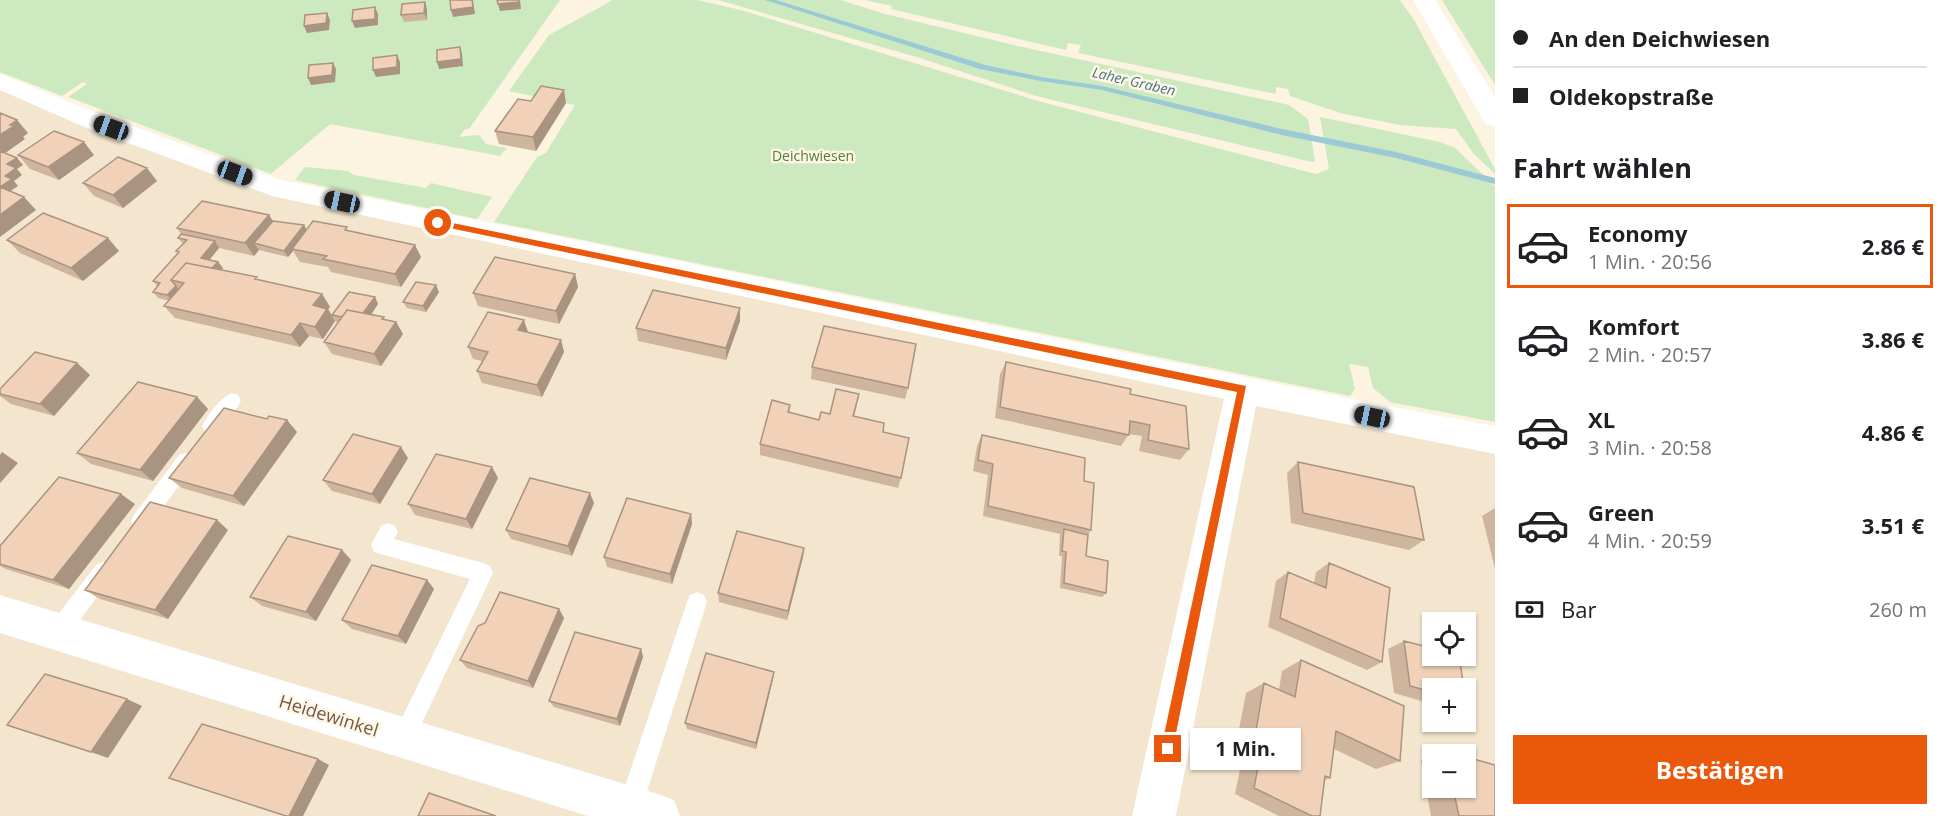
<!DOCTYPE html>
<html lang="de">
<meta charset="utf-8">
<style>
:root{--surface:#fff;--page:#f2f2f2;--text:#202124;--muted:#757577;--line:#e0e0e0;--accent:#ea580c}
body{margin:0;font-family:"Open Sans",sans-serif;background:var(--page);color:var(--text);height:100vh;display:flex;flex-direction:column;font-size:22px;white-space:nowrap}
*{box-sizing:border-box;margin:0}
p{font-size:20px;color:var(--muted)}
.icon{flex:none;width:33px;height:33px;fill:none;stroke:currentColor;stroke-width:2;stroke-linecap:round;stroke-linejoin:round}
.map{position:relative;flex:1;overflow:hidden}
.panel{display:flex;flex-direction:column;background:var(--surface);width:450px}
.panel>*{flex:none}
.guide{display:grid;align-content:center;height:132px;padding:0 18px;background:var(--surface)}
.tools{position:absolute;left:1422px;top:612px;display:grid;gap:12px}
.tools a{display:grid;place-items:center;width:54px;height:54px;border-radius:0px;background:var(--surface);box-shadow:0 2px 4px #0004;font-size:30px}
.end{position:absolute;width:27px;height:27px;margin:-14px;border:8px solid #ea580c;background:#fff;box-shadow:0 0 0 3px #fff}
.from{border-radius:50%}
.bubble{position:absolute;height:42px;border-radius:0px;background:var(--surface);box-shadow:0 2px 4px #0004;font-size:20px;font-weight:700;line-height:42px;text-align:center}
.car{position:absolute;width:18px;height:36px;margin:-18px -9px;border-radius:8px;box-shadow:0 0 4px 2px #0007;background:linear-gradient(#222 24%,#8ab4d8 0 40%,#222 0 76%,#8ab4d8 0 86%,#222 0)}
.guide b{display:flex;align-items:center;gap:21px;height:57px;font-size:22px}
.guide b+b{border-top:2px solid var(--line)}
.guide i{width:15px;height:15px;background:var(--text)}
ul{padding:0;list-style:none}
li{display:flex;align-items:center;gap:18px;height:84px;margin:0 12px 9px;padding:0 6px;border:3px solid transparent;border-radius:0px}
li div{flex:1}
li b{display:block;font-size:22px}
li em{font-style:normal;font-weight:700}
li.selected{border-color:var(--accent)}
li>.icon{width:54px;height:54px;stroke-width:1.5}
h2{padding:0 18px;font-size:27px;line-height:72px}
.pay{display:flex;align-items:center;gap:15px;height:66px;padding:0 18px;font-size:22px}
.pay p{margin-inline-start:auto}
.cta{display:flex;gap:12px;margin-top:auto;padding:12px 18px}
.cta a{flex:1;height:69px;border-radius:0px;background:var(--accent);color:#fff;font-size:24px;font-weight:700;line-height:69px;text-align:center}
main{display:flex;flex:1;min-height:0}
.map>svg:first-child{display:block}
</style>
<main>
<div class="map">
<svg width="1495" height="816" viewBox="0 0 1495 816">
<rect width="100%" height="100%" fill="#fcf3e0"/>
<path fill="#f3e5ce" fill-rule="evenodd" d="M0 81 272 187 1495 440V816H0ZM1432 622H1466V656H1432ZM1432 688H1466V722H1432ZM1432 754H1466V788H1432Z"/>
<path fill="#cde9bf" d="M0 0H560L469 129H465L459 137 479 135 486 144 507 148 500 156 330 124 271 174 68 97 87 84 83 82 62 96 0 72Z
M613 0H697L741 10 1038 101 1316 174 1329 169 1320 117 1440 142 1455 148 1495 186V422L1390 402 1373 388 1368 367 1349 364 1355 389 1350 396 494 222 537 157 546 153 575 105 509 91 549 35Z
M718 0H840L885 14 1018 46 1289 105 1308 119 1315 161 1312 162 1036 96 920 58Z
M864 0H1400L1414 20 1495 169V174L1474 154 1456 129 1400 125 1340 113 1290 96 1288 89 1276 87V94L1078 53 1081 45 1068 43 1066 50 891 9 892 6Z
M1442 0H1495V85Z
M305 167 348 171 354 175 426 188 431 183 492 197 477 219 295 180Z"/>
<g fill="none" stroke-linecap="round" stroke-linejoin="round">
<path fill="#9bc9d6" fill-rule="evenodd" d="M765 0H776L985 65 1041 77 1102 86 1282 129 1396 152 1495 178V184L1396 158 1282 135 1102 90 1041 81 980 69Z"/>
<path fill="#fff" fill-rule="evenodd" d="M232 393 238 395 241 400C235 413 220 438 205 432L202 427C207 416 220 397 232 393Z
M186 453 193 455 195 461 193 467 148 527 141 530 134 527 131 521 134 515 179 455Z
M388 523 395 526 398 532 394 539 483 563 490 566 493 573 411 746 403 749 395 746 392 738 470 579 374 552 371 545 381 526Z
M103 562 110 565 113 572 110 579 66 639 58 642 50 639 47 632 50 625 96 565Z
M697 592 704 595 707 602 642 807 638 815 623 816 618 807 687 602 690 595Z"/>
<path fill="#fff" fill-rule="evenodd" d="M1413 0H1435L1495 97V126L1486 124 1482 118Z
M0 74 100 114 277 179 1372 403 1495 426V454L1256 406 1176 816H1132L1224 399 272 196 82 126 0 90Z
M0 595 658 794 674 800 680 816H588L0 633Z"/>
</g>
<path fill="#cfb59e" d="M427 9V20L404 22 401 15Z
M531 101 566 103 536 151 499 144 495 131Z
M18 155H94L59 180 30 169Z
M157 181 123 208 94 196 83 183Z
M269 215 273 221 304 225 306 230 349 231 421 257 401 287 331 272 328 267 300 262 293 251 288 257 259 250 254 256 219 248 209 260 218 262 223 268 221 270 258 280 322 294 330 307 328 309 335 321 323 339 309 336 300 347 175 318 164 306 169 301 158 298 153 292 157 286 153 281 178 253 176 251 183 244 178 238 181 234 177 228Z
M7 240 119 251 83 281 20 253Z
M575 274 578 287 559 324 478 306 473 293Z
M439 292 426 312 407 308 403 302Z
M375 297 378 304 371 315 384 317 385 320 396 322 403 334 381 366 332 354 324 342 339 322H336L332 315Z
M740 308V321L726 360 638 341 636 328Z
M528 332 561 340 564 352 542 397 482 383 477 371 482 361 473 359 468 347Z
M1006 362 1130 394 1189 449 1180 460 1139 451 1142 436 1129 434 1121 446 995 418 1000 374Z
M77 363 90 375 54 416 11 404 0 396V389Z
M812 367 908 388 905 399 811 379Z
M197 397 208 409 153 481 91 464 77 453Z
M790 405V413L819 420 830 414 857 406 854 416 883 432 901 478 898 488 760 455V444Z
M297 432 244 506 182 488 169 478Z
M982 435 1091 530 1088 535 1086 556 1106 593 1102 597 1060 588 1062 556H1059L1060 534 983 516 988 475 973 471 977 446Z
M408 458 380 504 332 491 323 480Z
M1298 462 1424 540 1409 550 1291 523 1287 473Z
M492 467 498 478 472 529 415 515 408 504Z
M594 503 572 556 511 539 506 530Z
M135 504 69 589 6 569 0 566V546Z
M1495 508V569L1482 516Z
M691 514 692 524 672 584 607 567 604 557Z
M228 530 168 619 100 599 85 590Z
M804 548 803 557 787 620 719 602 718 593Z
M342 550 351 560 316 621 262 606 250 597Z
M1329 563 1382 662 1367 670 1268 627 1276 581 1288 572 1314 583 1316 572Z
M427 580 434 589 406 644 352 629 342 620Z
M559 609 564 618 533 688 467 668 460 660Z
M1404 641 1432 688V704L1394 693 1388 649Z
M641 649 643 657 620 726 554 707 549 701Z
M1301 660 1400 761 1376 769 1334 749 1330 778 1325 780 1320 816H1279L1235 794 1243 755 1235 750 1246 693 1264 683 1279 689 1282 671Z
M774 672 773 679 756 749 687 729 685 723Z
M1432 757V788H1466L1495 816H1431L1421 760Z"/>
<path fill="#a99381" d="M473 0 475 14 453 17 451 10Z
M520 0 521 9 500 11 498 4Z
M425 2 427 9V20L424 13Z
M375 7 378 14V25L355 28 352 21Z
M327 13 330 20 329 30 307 33 304 26Z
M460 47 462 54 463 66 439 69 437 62Z
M397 55 400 62V74L376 77 373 70Z
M333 63 336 69 335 82 311 85 308 78Z
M564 90 566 103 536 151 533 137Z
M17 120 28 133 23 137 25 139 4 154 0 150V135L10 125Z
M84 142 94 155 59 180 48 167Z
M17 158 23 165 17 169 22 175 14 181 18 186 3 196 0 187 7 164Z
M147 168 157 181 123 208 113 195Z
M24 197 36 210 0 237V215Z
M269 215 277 228 254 243 259 250 254 256 245 243Z
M304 225 308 232 292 249 293 251 288 257 284 251Z
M108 238 119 251 83 281 71 268Z
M215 241 219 248 206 264 201 258Z
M415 245 421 257 401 287 395 274Z
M218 262 223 268 214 279 209 273Z
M575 274 578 287 559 324 556 311Z
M436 285 439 292 426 312 423 306Z
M176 286 181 292 173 302 167 295Z
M322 294 330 307 328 309 335 321 323 339 315 327 313 305Z
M375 297 378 304 364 325 360 319Z
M740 308V321L726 360V348Z
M524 320 528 332 518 330Z
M396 322 403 334 381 366 374 354Z
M300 323 309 336 300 347 291 335Z
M561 340 564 352 542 397 537 385Z
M77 363 90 375 54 416 40 404Z
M197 397 208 409 153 481 140 470Z
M287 420 297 432 244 506 233 496Z
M401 447 408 458 380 504 372 494Z
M2 452 18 463 0 483V455Z
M492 467 498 478 472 529 466 519Z
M590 493 594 503 572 556 568 546Z
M121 494 135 504 69 589 53 580Z
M691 514 692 524 672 584 670 574Z
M217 520 228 530 168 619 155 610Z
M804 548 803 557 787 620 788 611Z
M342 550 351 560 316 621 306 612Z
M427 580 434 589 406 644 398 636Z
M559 609 564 618 533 688 528 681Z
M641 649 643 657 620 726 617 719Z
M774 672 773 679 756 749V743Z
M127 699 142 706 108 758 91 752Z
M318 759 329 765 303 816H289Z"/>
<path fill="#f1d2b8" stroke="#a99381" stroke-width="1.5" d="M450 0H472L473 7 451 10Z
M497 0H519V2L498 4Z
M425 2 424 13 401 15 402 4Z
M375 7V19L352 21 353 10Z
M327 13 326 23 304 26 305 15Z
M460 47 461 59 437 62V50Z
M397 55V67L373 70V58Z
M333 63 332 75 308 78 309 65Z
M541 86 564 90 533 137 495 131 518 99 531 101Z
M0 113 17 120 10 125 14 126 0 135Z
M54 131 84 142 48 167 18 155Z
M0 151 17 158 7 164 16 168 5 176 12 179 0 187Z
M118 157 147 168 113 195 83 183Z
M0 187 24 197 0 215Z
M202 201 269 215 245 243 177 228Z
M43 213 108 238 71 268 7 240Z
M273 221 304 225 284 251 254 243Z
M313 221 347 227 345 230 415 245 395 274 323 259 327 256 292 249Z
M181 234 215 241 201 258 218 262 212 268 186 263 171 280 176 286 167 295 153 292 160 283 153 281 179 252 176 251 187 240 178 238Z
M495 257 575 274 556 311 473 293Z
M186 263 257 277 255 279 322 294 313 305 327 309 315 327 300 323 291 335 164 306 184 283 171 280Z
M416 282 436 285 423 306 403 302Z
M653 290 740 308 726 348 636 328Z
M349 292 375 297 363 313 347 310 342 317 332 315Z
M347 310 384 317 382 319 396 322 374 354 324 342Z
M488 312 524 320 518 330 561 340 537 385 477 371 488 352 468 347Z
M824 326 916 344 908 388 812 367Z
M35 352 77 363 40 404 0 394V389Z
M1006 362 1131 389 1130 394 1186 406 1189 449 1148 440 1150 425 1130 421 1129 435 1000 407Z
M138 382 197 397 140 470 77 453Z
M836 389 859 394 853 416 884 423 883 432 909 438 901 478 760 444 772 400 790 405 788 412 819 420 821 412 830 414Z
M224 408 267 419 269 416 287 420 233 496 169 478Z
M353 434 401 447 372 494 323 480Z
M982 435 1085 458 1084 481 1094 483 1091 530 988 506 993 464 978 460Z
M436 454 492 467 466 519 408 504Z
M1298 462 1414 487 1424 540 1303 513Z
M59 477 121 494 53 580 0 564V546Z
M530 478 590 493 568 546 506 530Z
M627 498 691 514 670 574 604 557Z
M150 502 217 520 155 610 85 590Z
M1064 529 1088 535 1086 556 1108 561 1106 593 1064 583 1066 552 1062 551Z
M737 531 804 548 788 611 718 593Z
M288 536 342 550 306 612 250 597Z
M1329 563 1390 588 1382 662 1280 618 1288 572 1326 588Z
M372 565 427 580 398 636 342 620Z
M500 592 559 609 528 681 460 660 478 626 485 623Z
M575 632 641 649 617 719 549 701Z
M1404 641 1432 648V656H1459L1464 688H1432V692L1410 686Z
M706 653 774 672 756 743 685 723Z
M1301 660 1404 706 1400 761 1336 731 1330 778 1325 776 1320 816H1312L1254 788 1262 746 1254 742 1264 683 1295 697Z
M45 674 127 699 91 752 7 725Z
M202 724 318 759 289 816H286L169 778Z
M1466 757 1495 765V816H1459L1453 788H1466Z
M429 793 496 816H418Z"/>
<path fill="#ea580c" d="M438 220 1246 386 1172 753 1168 755 1161 749 1237 392 435 225Z"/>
<g text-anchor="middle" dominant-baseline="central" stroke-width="5" stroke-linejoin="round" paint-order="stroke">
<g font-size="14" font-style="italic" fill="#427585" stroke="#fff7e6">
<text transform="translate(1134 81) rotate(13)">Laher Graben</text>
</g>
<g font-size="14" fill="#507d42" stroke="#fff7e6">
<text x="813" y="155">Deichwiesen</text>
</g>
<g font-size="18" fill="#725a48" stroke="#fff7e6">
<text transform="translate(329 715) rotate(17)">Heidewinkel</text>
</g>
</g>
</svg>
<div class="tools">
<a><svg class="icon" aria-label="locate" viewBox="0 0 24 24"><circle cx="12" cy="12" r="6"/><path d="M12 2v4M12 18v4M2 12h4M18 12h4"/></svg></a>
<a>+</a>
<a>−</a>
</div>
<i class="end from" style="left:438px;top:223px"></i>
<i class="end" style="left:1168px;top:749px"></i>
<div class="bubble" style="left:1190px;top:728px;width:111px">1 Min.</div>
<i class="car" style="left:111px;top:128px;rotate:290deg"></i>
<i class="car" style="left:235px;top:173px;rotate:110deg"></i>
<i class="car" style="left:342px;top:202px;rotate:282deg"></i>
<i class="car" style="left:1372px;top:417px;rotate:282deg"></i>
</div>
<section class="panel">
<div class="guide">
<b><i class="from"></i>An den Deichwiesen</b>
<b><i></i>Oldekopstraße</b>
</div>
<h2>Fahrt wählen</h2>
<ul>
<li class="selected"><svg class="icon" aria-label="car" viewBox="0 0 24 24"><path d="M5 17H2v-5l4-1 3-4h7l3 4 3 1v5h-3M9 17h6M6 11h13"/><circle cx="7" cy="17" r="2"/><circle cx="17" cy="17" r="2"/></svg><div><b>Economy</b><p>1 Min. · 20:56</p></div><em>2.86 €</em></li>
<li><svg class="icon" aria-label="car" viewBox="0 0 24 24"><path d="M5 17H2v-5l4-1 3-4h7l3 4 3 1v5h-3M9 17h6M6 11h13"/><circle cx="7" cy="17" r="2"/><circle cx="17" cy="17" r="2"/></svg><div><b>Komfort</b><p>2 Min. · 20:57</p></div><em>3.86 €</em></li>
<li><svg class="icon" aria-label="car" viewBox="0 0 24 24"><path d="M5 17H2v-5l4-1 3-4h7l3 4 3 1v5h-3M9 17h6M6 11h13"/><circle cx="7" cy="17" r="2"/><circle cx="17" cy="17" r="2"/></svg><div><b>XL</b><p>3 Min. · 20:58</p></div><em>4.86 €</em></li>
<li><svg class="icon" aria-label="car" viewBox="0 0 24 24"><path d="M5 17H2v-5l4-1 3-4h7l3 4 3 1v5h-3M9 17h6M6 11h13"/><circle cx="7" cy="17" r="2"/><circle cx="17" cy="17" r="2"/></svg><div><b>Green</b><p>4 Min. · 20:59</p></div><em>3.51 €</em></li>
</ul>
<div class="pay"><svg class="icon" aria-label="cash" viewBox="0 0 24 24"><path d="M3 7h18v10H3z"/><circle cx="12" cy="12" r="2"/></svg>Bar<p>260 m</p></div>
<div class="cta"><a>Bestätigen</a></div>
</section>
</main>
